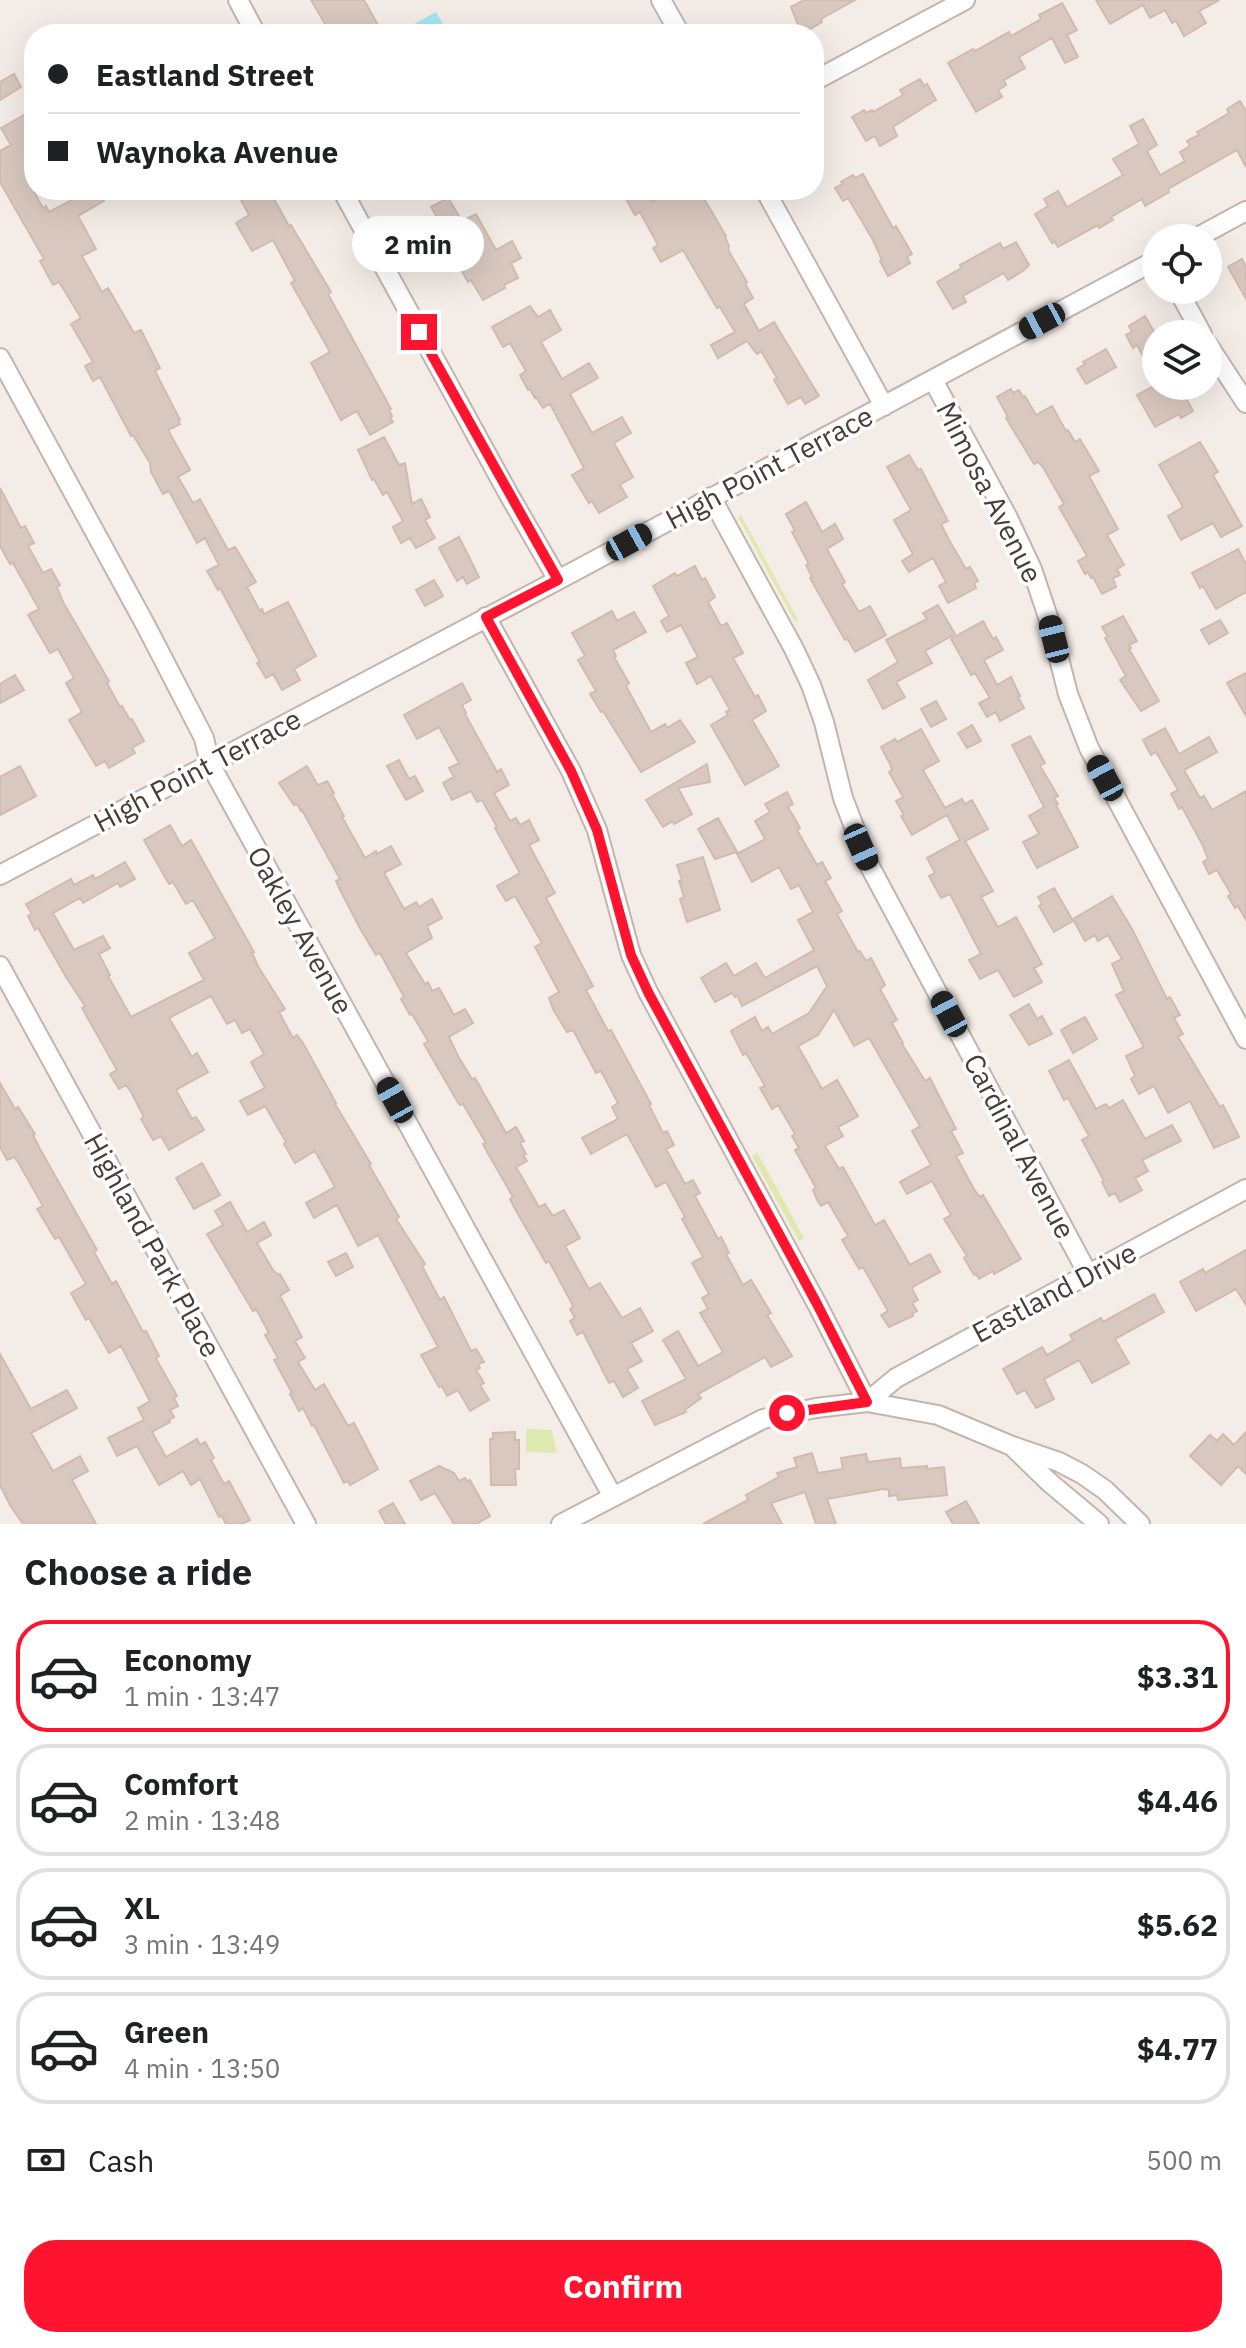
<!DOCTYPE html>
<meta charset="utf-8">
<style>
:root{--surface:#fff;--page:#f2f2f2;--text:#202124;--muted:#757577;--line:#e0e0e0;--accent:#fe142e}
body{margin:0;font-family:"IBM Plex Sans",sans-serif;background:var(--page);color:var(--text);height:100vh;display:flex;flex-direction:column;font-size:30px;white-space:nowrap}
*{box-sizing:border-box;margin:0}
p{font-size:26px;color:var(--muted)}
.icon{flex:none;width:44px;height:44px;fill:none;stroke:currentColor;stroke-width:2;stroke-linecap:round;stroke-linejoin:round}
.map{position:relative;height:1524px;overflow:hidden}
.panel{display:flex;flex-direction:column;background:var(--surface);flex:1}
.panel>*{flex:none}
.top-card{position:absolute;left:24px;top:24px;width:800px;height:176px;border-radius:32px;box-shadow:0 8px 32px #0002;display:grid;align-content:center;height:176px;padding:0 24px;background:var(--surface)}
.controls{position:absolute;left:1142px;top:224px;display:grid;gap:16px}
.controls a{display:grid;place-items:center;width:80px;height:80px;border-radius:50%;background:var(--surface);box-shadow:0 8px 32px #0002;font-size:40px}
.end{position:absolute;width:36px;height:36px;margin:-18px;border:10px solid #fe142e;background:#fff;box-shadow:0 0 0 4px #fff}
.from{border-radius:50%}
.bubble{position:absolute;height:56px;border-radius:28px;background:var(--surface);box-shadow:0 8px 32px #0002;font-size:26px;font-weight:800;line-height:56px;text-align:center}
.car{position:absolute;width:24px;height:48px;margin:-24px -12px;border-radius:10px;box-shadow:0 0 6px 2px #0007;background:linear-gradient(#222 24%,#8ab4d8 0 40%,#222 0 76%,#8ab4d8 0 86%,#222 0)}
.top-card b{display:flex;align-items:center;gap:28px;height:76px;font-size:30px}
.top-card b+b{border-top:2px solid var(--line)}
.top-card i{width:20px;height:20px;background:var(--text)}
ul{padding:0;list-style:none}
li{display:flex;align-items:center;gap:24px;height:112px;margin:0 16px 12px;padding:0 8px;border:4px solid var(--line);border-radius:32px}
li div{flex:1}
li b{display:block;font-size:30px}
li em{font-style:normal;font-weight:800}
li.on{border-color:var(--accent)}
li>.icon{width:72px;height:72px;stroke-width:1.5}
h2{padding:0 24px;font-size:36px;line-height:96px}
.pay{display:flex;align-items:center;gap:20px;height:88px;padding:0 24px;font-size:30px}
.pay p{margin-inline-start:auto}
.cta{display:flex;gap:16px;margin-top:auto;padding:16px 24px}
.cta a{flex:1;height:92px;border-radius:32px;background:var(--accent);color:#fff;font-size:32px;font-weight:800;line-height:92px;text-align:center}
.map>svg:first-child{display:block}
</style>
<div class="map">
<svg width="1246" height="1524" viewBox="0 0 1246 1524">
<rect width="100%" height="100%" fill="#f4ede7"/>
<path fill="#dee9af" d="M741 515 798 620 795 622 738 517Z
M757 1152 804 1238 799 1241 752 1156Z
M526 1429 552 1430 557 1453 526 1452Z"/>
<path fill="#a2e6f2" d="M436 12 443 24 425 34H408L405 29Z"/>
<path fill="#d9c8bf" stroke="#d1bbaf" stroke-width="2" d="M311 0H364L383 34H331Z
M804 0H855L821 19 822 22 805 32 803 28 800 30 791 7Z
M1096 0H1219L1199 11 1206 23 1184 36 1176 21 1172 23 1165 10 1150 18 1143 5 1110 24Z
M1062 3 1077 30 1067 35 1078 57 1065 63 1052 38 1019 57 1025 68 1004 80 1006 85 998 90 1002 97 976 112 948 63 973 49 975 51 1009 32 1011 36 1041 19 1039 15Z
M14 74 21 87 0 100V82Z
M920 79 924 86 927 84 936 100 934 101 893 127 897 136 880 146 875 136 866 141 852 117 864 110 866 113 872 110 873 112 903 95 900 90Z
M1240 101 1246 111V167L1237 150 1168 189 1169 192 1145 206 1142 199 1111 217 1113 220 1099 228 1098 225 1058 247 1055 242 1052 243 1035 214 1048 206 1044 199 1058 191 1067 207 1123 175 1113 159 1139 144 1130 126 1143 119 1157 145 1147 151 1160 175 1185 161 1180 152 1190 146 1187 141 1199 135 1197 132 1229 113 1227 109Z
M24 115 31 128 28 130 30 136 27 138 34 152V192L43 208 46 206 49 212 76 198 75 195 84 190H97L104 201 78 216 96 249 82 256 102 292 108 288 134 333 141 330 160 368 155 371 180 420 178 421 180 424 168 430 190 470 178 477 193 503 200 499 228 550 235 547 240 555 256 582 247 587 260 611 262 609 264 614 288 602 316 656 294 669 300 680 282 690 273 674 266 678 257 663 260 662 220 588 218 590 207 571 219 565 205 538 197 543 169 491 163 494 151 472 150 463 133 435 131 436 100 377 93 381 85 366 93 362 71 324 81 318 59 282 53 285 40 261 44 259 0 182V151L11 145 1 128Z
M863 174 893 228 896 226 912 254 907 257 910 263 888 276 880 261 882 260 873 240 848 198 843 201 835 188 843 184 841 182 853 175 855 178Z
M245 190H269L289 226 291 225 331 292 328 294 391 409 389 410 392 416 390 417 393 422 370 435 357 411 341 420 311 363 330 352 291 283 295 281 273 240 252 251 236 223 249 215 240 198 248 194Z
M621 190H646L652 202 673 190H699L726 236 725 237 729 246 728 250 747 282 745 283 753 298 744 304 759 331 774 322 819 396 805 404 801 397 788 404 774 380 777 378 761 351 757 354 747 341 718 358 711 345 735 332 720 307 717 308 683 250 661 262 653 248 658 245 640 212 635 215Z
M448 198 462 221 476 214 496 250 512 241 521 258 511 263 518 278 504 285 505 288 483 300 471 280 468 282 459 266 438 226 441 224 431 207Z
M1016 242 1029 265 1023 271 1008 280 1004 273 963 296 966 302 953 309 937 282 961 268 960 265 1000 243 1003 249Z
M1242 259 1246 267V299L1228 267Z
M530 306 538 317 550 310 561 330 541 342 562 379 589 363 598 378 570 394 592 433 622 417 631 433 614 443 633 477 620 485 627 497 599 513 592 501 589 503 572 475 584 468 550 404 543 408 536 397 535 398 530 389 528 390 520 375 526 371 510 343 503 347 492 327Z
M1145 316 1156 335V380L1137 345 1133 348 1126 335 1132 332 1129 326Z
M1106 349 1116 367 1086 384 1077 369 1085 364 1083 362Z
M1154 386H1179L1193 411 1181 418 1179 414 1155 427 1137 395Z
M1011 389 1013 393 1019 390 1023 397 1025 396 1036 415 1052 406 1066 431 1068 430 1075 442 1080 439 1099 471 1089 476 1118 529 1107 535 1124 565 1117 569 1120 575 1113 578 1116 587 1102 594 1093 577 1091 578 1088 572 1085 574 1078 561 1087 556 1059 507 1064 504 1043 467 1038 462 1034 464 1006 418 1008 417 997 397Z
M384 437 399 465 405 463 412 504 421 499 430 517 425 520 435 538 416 548 410 538 401 543 393 527 403 521 387 492 383 495 374 479 372 480 358 450Z
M1200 442 1218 472 1213 475 1242 526 1221 537 1213 523 1181 540 1168 516 1183 507 1159 465Z
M909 455 918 470 921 469 948 521 941 524 949 540 966 569 970 567 978 581 974 583 976 588 948 603 939 586 946 582 933 558 909 572 902 561 913 554 894 520 911 510 887 467Z
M0 488 21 528 25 526 34 543 28 546 43 573 51 569 60 585 57 587 63 602 109 681 107 683 120 707 122 706 130 720 132 719 144 741 132 748 135 753 109 768 105 761 96 766 69 720 82 712 66 683 74 678 58 649 50 653 28 615 39 609 13 563 10 564 0 546Z
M806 502 822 532 835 524 843 539 827 549 845 582 842 584 859 612 870 606 886 635 855 652 847 638 845 640 810 578 812 577 806 565 809 564 792 532 795 531 786 514Z
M459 537 479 577 467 584 463 577 457 581 439 548Z
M1238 549 1246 564V592L1216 609 1203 586 1200 588 1192 573Z
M695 566 702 580 705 578 715 597 708 602 721 626 727 623 743 653 733 658 755 697 758 695 766 711 752 720 779 766 745 785 711 725 728 715 726 712 730 710 711 676 697 684 686 663 698 657 681 625 667 632 661 621 669 616 653 586 675 573 677 576Z
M434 580 443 596 425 606 416 590Z
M938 605 955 634 925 651 932 663 896 682 905 697 883 709 868 680 898 662 886 640 927 619 923 613Z
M612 611 617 621 634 612 646 632 613 650 616 656 614 657 629 683 626 686 651 732 665 724 667 728 680 720 695 742 641 772 603 711 601 712 590 694 596 691 578 660 585 656 572 633Z
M1123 616 1137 641 1129 645 1131 648 1129 649 1159 701 1141 711 1120 680 1126 676 1105 638 1108 637 1102 627Z
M1220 620 1228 633 1209 644 1201 630Z
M983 621 993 639 996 637 1003 650 984 660 997 685 1011 677 1020 696 1018 697 1024 708 1000 721 996 712 987 717 979 703 990 698 975 673 971 675 951 639Z
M1246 673V716L1227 683Z
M15 675 24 690 0 703V684Z
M462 683 471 700 462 705 466 713 465 714 497 772 501 769 509 785 494 793 510 821 516 818 520 825 529 820 539 840 529 845 555 893 546 898 593 986 586 990 608 1031 611 1030 651 1104 649 1105 663 1133 667 1131 674 1145 666 1149 685 1184 693 1180 700 1193 695 1196 718 1239 721 1237 729 1253 726 1254 743 1285 751 1280 771 1313 767 1315 792 1356 771 1367 765 1357 698 1394 701 1398 685 1410 686 1412 655 1425 642 1401 686 1379 663 1340 678 1331 698 1366 723 1352 700 1313 708 1309 702 1298 709 1294 692 1263 703 1257 682 1219 685 1217 666 1182 656 1187 627 1134 591 1154 582 1138 618 1119 612 1107 618 1103 601 1071 596 1073 573 1030 567 1032 553 1009 549 998 559 992 535 947 542 943 515 896 506 901 497 886 520 873 495 828 497 827 482 800 477 802 471 791 452 800 443 783 454 777 449 768 459 763 439 727 417 739 404 715Z
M936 701 946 719 931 727 921 709Z
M972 725 981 741 967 748 958 733Z
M1165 728 1179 754 1209 737 1217 752 1184 770 1200 798 1204 796 1212 810 1246 791V920L1238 906 1235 908 1228 896 1231 894 1217 870 1209 874 1203 862 1208 859 1202 844 1182 807 1179 809 1171 794 1178 790 1156 752 1151 755 1143 740Z
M921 729 939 761 923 770 945 808 962 799 965 804 972 800 988 829 965 841 993 891 981 897 998 927 1016 917 1042 964 1034 968 1042 982 1014 997 998 970 980 979 969 960 981 954 950 894 941 898 929 876 935 873 927 858 960 840 947 815 912 835 901 816 904 815 896 801 903 797 889 772 892 770 890 764 881 747 895 739 897 742Z
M1030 736 1045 763 1040 766 1058 796 1054 798 1058 804 1056 805 1078 847 1037 868 1023 842 1039 834 1029 816 1044 807 1012 745Z
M399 760 409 779 415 776 423 791 406 800 387 766Z
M707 764 710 782 678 788 692 814 674 824 673 821 663 827 646 800Z
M20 766 36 796 0 815V777Z
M307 766 317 784 319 785 327 781 334 793 332 794 344 816 342 817 365 858 376 851 377 854 391 846 401 864 384 873 404 909 416 902 419 907 432 899 442 918 427 926 432 938 406 953 425 984 428 982 432 991 439 988 454 1015 465 1009 473 1023 449 1037 458 1056 472 1079 475 1078 506 1133 516 1127 524 1141 520 1143 526 1154 523 1155 527 1161 516 1167 539 1207 545 1204 553 1216 564 1210 580 1238 565 1246 589 1289 600 1283 622 1318 640 1308 653 1331 631 1343 642 1361 627 1369 638 1388 623 1397 614 1381 609 1383 583 1332 577 1335 570 1321 575 1318 570 1309 573 1307 570 1300 549 1261 546 1263 514 1207 510 1199 513 1197 486 1150 483 1144 486 1143 463 1104 460 1105 457 1101 424 1044 428 1041 412 1014 410 1015 401 999 404 997 380 953 376 955 362 932 340 890 336 881 340 879 302 810 301 811 297 804 294 805 279 783Z
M787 792 793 804 788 807 800 828 797 830 817 865 822 862 831 878 825 881 842 911 837 914 858 952 860 951 866 961 871 958 885 985 880 989 897 1020 892 1023 903 1043 902 1044 925 1081 930 1078 956 1129 951 1131 963 1153 956 1156 975 1191 980 1197 983 1195 1021 1259 994 1274 993 1271 979 1279 976 1274 974 1275 964 1258 967 1256 944 1219 951 1215 932 1181 907 1194 900 1182 931 1165 912 1131 920 1126 869 1038 854 1046 834 1010 818 1035 798 1046 822 1089 837 1080 858 1116 838 1127 843 1136 825 1146 839 1169 843 1167 875 1225 884 1220 910 1265 930 1254 940 1272 914 1286 912 1289 918 1300 912 1303 917 1311 912 1314 913 1316 889 1327 881 1315 888 1311 863 1267 859 1269 842 1240 848 1236 828 1202 821 1206 817 1200 813 1190 816 1188 795 1150 799 1148 792 1136 795 1134 778 1105 772 1109 760 1088 765 1086 746 1053 743 1055 731 1031 755 1017 762 1031 768 1027 772 1034 809 1013 827 986 817 966 742 1006 737 995 735 997 732 993 715 1002 701 978 726 963 734 976 756 963 765 978 814 950 798 920 813 912 799 885 791 889 779 867 752 882 737 854 765 839 755 821 770 812 765 804Z
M718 818 737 852 715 859 698 829Z
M170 825 182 846 191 840 254 952 252 953 259 968 285 1009 279 1012 293 1038 297 1035 303 1043 336 1103 335 1104 371 1164 369 1165 399 1217 396 1219 425 1264 422 1266 440 1300 444 1297 471 1351 476 1349 484 1362 478 1364 480 1368 476 1370 484 1383 480 1385 489 1400 470 1411 458 1390 447 1396 442 1386 439 1387 421 1355 438 1347 378 1235 358 1246 337 1205 314 1218 306 1203 335 1187 315 1151 295 1163 284 1144 286 1142 265 1106 248 1115 240 1101 265 1088 251 1062 264 1054 250 1029 242 1033 235 1020 227 1024 211 996 169 1018 192 1057 197 1053 208 1072 176 1090 192 1119 196 1117 204 1130 169 1150 161 1136 153 1140 141 1119 144 1117 131 1092 126 1085 119 1089 110 1074 117 1070 82 1008 85 1006 66 977 38 928 35 930 28 916 32 914 26 904 71 879 74 885 93 875 95 879 125 862 135 879 120 887 118 883 83 903 80 898 53 913 74 950 103 936 110 948 99 954 110 975 108 976 131 1017 204 980 189 953 215 938 193 900 186 904 173 882 169 884 144 840Z
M703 857 720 910 687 922 680 899 684 897 679 881 682 880 677 865Z
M1054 888 1073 921 1054 932 1039 906 1042 904 1038 897Z
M1112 896 1132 929 1167 999 1170 997 1180 1015 1174 1018 1183 1034 1178 1037 1220 1107 1223 1105 1239 1137 1214 1148 1190 1101 1168 1113 1154 1086 1139 1094 1131 1079 1135 1076 1126 1056 1144 1047 1116 995 1124 991 1112 964 1122 959 1108 935 1098 941 1095 935 1085 941 1073 919Z
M1029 1004 1037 1019 1042 1016 1052 1034 1029 1045 1010 1015Z
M1085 1017 1097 1039 1073 1053 1061 1030Z
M1069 1060 1096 1109 1106 1104 1109 1108 1123 1100 1145 1139 1172 1125 1181 1141 1142 1160 1148 1171 1135 1178 1142 1190 1120 1202 1115 1193 1109 1196 1102 1182 1104 1181 1082 1140 1089 1136 1068 1098 1064 1100 1049 1071Z
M0 1083 15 1109 18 1107 35 1134 33 1135 40 1149 97 1250 94 1252 112 1284 116 1281 143 1332 146 1331 159 1356 156 1358 159 1364 177 1396 174 1398 178 1406 170 1410 174 1417 169 1420 170 1422 152 1432 166 1457 197 1439 200 1445 205 1442 214 1458 211 1460 224 1484 229 1481 250 1520 242 1524H226L222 1516 219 1517 200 1479 191 1485 183 1471 159 1485 137 1446 117 1456 108 1438 144 1420 138 1408 150 1401 121 1346 109 1353 89 1318 86 1320 71 1293 86 1284 59 1237 55 1239 37 1209 43 1206 18 1162 14 1157 7 1160 0 1147Z
M202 1163 220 1195 194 1209 176 1178Z
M230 1202 247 1232 264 1222 271 1235 257 1243 273 1270 278 1275 280 1274 289 1290 280 1296 302 1337 295 1341 305 1358 298 1362 315 1390 324 1384 348 1426 354 1423 378 1469 350 1485 348 1481 344 1483 314 1425 312 1426 303 1408 299 1411 290 1394 292 1393 274 1360 278 1358 265 1335 269 1333 256 1309 253 1311 207 1234 223 1225 215 1211Z
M1246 1250V1305L1236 1289 1196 1311 1180 1282 1203 1269 1205 1273Z
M346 1253 353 1267 336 1276 328 1262Z
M1154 1294 1164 1312 1115 1339 1129 1363 1092 1383 1079 1360 1044 1379 1054 1399 1036 1408 1025 1390 1017 1394 1003 1369 1042 1347 1047 1355 1073 1340 1070 1335 1101 1318 1103 1322Z
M0 1354 31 1409 67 1390 77 1408 31 1433 53 1471 80 1456 88 1471 72 1480 96 1524H23L10 1505 0 1485Z
M515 1432V1440H519V1469H515L516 1485H491L490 1439H493V1433Z
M1246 1432V1474L1238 1466 1221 1485 1190 1456 1210 1435 1217 1441 1223 1434 1234 1445Z
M812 1453 818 1473 843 1469 841 1458 866 1454 868 1462 900 1458 901 1468 927 1466V1469L944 1467 947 1495 898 1500 897 1495 889 1496V1490L883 1489 827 1499 836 1524H816L805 1492 771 1503 782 1524H703L748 1500 746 1495 779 1477 777 1473 797 1467 794 1458Z
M439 1466 454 1473 459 1481 465 1478 467 1481 470 1480 490 1516 476 1524H454L435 1493 421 1500 410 1481Z
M966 1501 979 1524H953L946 1512Z
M393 1503 405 1524H386L379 1511Z"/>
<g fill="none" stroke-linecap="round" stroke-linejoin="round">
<defs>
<path id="minor" d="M238 0 256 34
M661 0 680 34
M814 81 965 0
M342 190 508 493 558 580
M765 190 884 406
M1196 238 1246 211
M1178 290 1202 334
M1208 345 1246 403
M0 358 145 624 204 738 210 764 613 1497
M933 380 1007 516 1032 569 1050 623 1068 694 1089 748 1246 1039
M711 497 794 649 811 685 824 722 843 798 868 863 1088 1274
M486 617 571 771 597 830 631 955 648 992 817 1304 867 1402
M0 875 558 580 1156 260
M0 966 306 1524
M867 1402 896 1378 1246 1189
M1014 1448 1049 1482 1099 1524
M561 1524 763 1419 816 1408 867 1402 938 1415 1012 1446 1059 1462 1082 1474 1105 1490 1140 1524"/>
</defs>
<use href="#minor" stroke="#c3b5ad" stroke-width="22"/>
<use href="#minor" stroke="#fff" stroke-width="18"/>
</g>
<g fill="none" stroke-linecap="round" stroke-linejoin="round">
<path stroke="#fe142e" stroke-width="10" d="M419 332 558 580 486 617 571 771 597 830 631 955 648 992 817 1304 867 1402 787 1413"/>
</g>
<g text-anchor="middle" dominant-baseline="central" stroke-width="7" stroke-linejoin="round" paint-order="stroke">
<g font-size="28" fill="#473c36" stroke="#fff">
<text transform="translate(769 467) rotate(-28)">High Point Terrace</text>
<text transform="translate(990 492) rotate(63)">Mimosa Avenue</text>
<text transform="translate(197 770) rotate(-28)">High Point Terrace</text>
<text transform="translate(301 930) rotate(61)">Oakley Avenue</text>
<text transform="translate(1020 1146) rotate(62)">Cardinal Avenue</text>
<text transform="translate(153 1245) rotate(61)">Highland Park Place</text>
<text transform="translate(1054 1292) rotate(-28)">Eastland Drive</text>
</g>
</g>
</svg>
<div class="controls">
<a><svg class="icon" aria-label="locate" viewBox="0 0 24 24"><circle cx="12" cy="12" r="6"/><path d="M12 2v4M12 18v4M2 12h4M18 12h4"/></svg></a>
<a><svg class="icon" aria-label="layers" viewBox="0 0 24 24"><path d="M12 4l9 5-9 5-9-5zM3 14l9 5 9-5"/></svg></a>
</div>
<i class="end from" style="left:787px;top:1413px"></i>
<i class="end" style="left:419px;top:332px"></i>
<div class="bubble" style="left:352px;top:216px;width:132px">2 min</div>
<i class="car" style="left:1042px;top:321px;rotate:242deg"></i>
<i class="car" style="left:629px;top:542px;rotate:61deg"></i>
<i class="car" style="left:1054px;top:639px;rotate:346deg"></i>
<i class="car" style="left:1105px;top:778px;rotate:332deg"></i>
<i class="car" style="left:861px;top:847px;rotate:156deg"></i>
<i class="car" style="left:949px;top:1014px;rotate:332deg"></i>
<i class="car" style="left:395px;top:1100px;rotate:331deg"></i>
<div class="top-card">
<b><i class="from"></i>Eastland Street</b>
<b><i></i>Waynoka Avenue</b>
</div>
</div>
<section class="panel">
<h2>Choose a ride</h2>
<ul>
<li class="on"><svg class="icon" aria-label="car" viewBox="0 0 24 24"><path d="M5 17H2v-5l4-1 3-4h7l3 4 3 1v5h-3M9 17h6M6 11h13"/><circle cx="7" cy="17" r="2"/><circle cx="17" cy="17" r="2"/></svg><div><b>Economy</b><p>1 min · 13:47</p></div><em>$3.31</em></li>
<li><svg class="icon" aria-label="car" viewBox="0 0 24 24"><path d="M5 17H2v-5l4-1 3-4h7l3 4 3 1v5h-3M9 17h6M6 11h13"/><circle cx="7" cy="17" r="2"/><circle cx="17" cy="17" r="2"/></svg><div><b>Comfort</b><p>2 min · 13:48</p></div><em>$4.46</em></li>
<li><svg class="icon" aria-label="car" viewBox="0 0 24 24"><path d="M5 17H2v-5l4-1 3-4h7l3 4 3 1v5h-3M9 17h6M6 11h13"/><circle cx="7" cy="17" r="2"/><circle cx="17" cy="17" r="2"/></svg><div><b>XL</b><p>3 min · 13:49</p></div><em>$5.62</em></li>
<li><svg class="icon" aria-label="car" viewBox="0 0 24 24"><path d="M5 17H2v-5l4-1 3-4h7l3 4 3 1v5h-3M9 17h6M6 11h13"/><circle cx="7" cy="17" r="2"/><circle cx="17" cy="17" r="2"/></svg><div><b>Green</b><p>4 min · 13:50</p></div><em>$4.77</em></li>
</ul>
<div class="pay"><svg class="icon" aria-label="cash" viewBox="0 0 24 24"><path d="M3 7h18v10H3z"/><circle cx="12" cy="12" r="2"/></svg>Cash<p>500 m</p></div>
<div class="cta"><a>Confirm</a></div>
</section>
